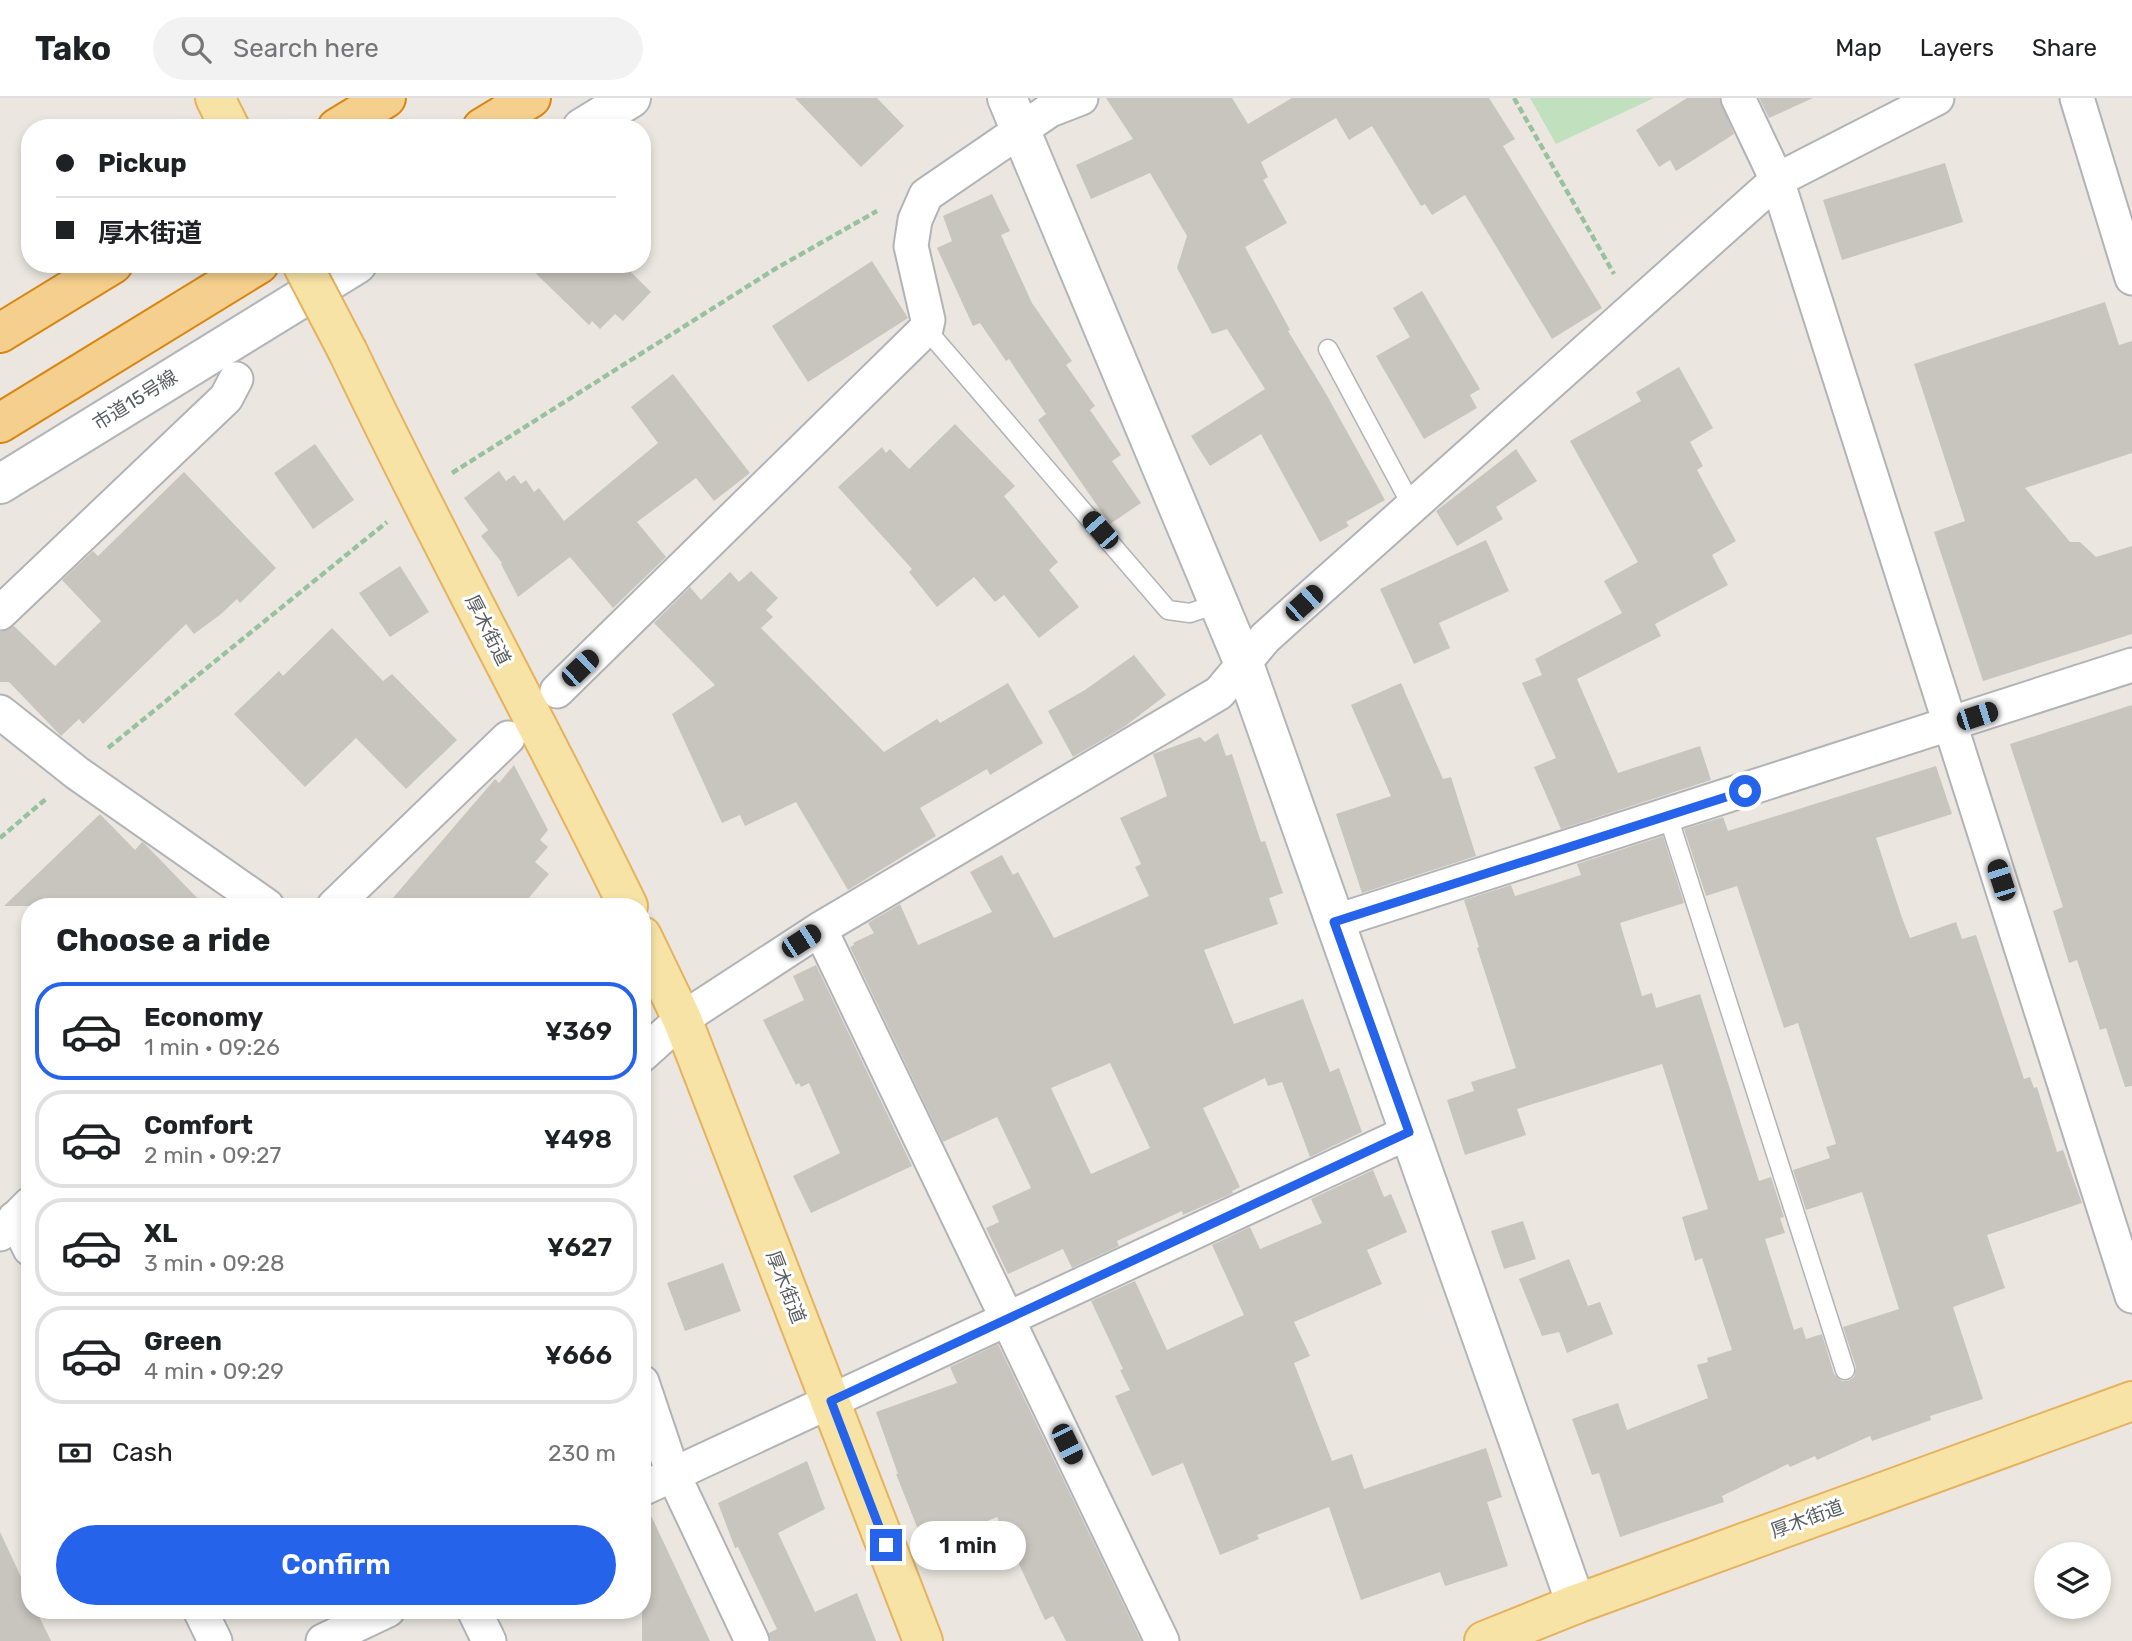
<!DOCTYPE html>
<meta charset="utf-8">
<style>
:root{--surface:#fff;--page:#f2f2f2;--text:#202124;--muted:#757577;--line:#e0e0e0;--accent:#2563eb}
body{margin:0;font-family:Rubik,"Noto Sans JP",sans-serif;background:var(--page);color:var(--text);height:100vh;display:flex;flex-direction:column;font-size:26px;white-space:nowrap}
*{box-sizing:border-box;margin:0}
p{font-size:23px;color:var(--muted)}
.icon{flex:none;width:38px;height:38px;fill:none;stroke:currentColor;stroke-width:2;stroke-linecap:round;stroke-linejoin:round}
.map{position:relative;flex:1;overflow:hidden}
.details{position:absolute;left:21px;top:800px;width:630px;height:721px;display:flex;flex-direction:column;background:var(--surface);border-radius:28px;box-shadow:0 4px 10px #0003}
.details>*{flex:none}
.banner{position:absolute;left:21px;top:21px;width:630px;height:154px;border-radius:28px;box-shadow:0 4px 10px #0003;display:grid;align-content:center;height:154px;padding:0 35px;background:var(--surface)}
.buttons{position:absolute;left:2034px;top:1444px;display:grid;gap:14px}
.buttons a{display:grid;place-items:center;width:77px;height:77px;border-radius:50%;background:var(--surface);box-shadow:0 4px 10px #0003;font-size:35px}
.end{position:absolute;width:32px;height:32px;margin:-16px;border:9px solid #2563eb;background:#fff;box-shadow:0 0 0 4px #fff}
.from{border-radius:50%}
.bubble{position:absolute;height:49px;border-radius:24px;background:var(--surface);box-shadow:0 4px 10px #0003;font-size:23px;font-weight:600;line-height:49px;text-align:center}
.car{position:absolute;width:21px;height:42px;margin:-21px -10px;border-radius:9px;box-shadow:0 0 5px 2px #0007;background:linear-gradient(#222 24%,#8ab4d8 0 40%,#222 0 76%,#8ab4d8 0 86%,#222 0)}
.banner b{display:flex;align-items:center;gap:24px;height:66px;font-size:26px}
.banner b+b{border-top:2px solid var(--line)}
.banner i{width:18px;height:18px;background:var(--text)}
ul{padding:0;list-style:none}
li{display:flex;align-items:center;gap:21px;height:98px;margin:0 14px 10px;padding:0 21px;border:4px solid var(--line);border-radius:28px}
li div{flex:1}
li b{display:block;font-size:26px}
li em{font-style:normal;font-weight:600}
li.current{border-color:var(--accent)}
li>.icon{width:63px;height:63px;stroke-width:1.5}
h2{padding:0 35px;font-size:32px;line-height:84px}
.pay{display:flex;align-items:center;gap:18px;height:77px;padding:0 35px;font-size:26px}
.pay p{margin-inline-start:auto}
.action{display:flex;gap:14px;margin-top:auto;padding:14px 35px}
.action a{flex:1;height:80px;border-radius:42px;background:var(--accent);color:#fff;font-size:28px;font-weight:600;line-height:80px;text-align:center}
header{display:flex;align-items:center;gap:42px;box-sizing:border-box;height:98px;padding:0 35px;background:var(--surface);border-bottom:2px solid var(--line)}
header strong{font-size:33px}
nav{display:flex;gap:38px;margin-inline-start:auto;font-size:24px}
.search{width:490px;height:63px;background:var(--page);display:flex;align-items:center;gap:18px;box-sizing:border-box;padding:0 24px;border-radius:38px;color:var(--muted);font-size:26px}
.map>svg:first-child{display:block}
</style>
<header>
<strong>Tako</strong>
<div class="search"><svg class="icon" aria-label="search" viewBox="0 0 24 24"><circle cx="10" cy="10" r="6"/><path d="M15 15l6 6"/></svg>Search here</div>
<nav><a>Map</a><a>Layers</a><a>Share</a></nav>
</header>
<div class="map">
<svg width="2132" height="1543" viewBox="0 0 2132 1543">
<rect width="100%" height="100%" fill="#ebe7e0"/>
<path fill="#c1e1be" d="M1530 0H1654L1556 46Z"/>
<path fill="#c8c4be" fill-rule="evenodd" d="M795 0H877L904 28 861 69Z
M1106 0H1232L1248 26 1292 0H1489L1515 41 1503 48 1602 210 1552 241 1465 97 1432 117 1425 106 1421 108 1372 28 1349 42 1336 20 1261 64 1268 79 1263 82 1287 125 1245 149 1290 232 1288 233 1325 294 1385 402 1346 424 1349 428 1320 444 1261 336 1210 368 1191 338 1265 291 1227 231 1212 236 1177 170 1187 138 1150 75 1091 101 1076 67 1133 41Z
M1687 0H1719L1734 36 1676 73 1670 62 1659 69 1636 32Z
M1759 0H1813L1769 20Z
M1945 65 1963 124 1842 162 1823 102Z
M992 96 1010 133 1001 137 1032 205 1072 263 1066 267 1095 308 1090 312 1121 357 1112 363 1141 405 1110 426 1038 322 1046 316 1009 261 1006 263 980 225 973 228 937 150 952 143 943 118Z
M872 163 908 220 808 284 772 228Z
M526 166H623L651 194 623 223 615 216 600 231 592 223 589 227Z
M1422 193 1480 291 1470 297 1477 310 1424 341 1376 258 1410 239 1393 210Z
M2105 204 2119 247 2132 243V355L2025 390 2070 444H2080L2096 459 2132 448V536L1983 583 1934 434 1965 423 1914 266Z
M1679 269 1713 330 1690 344 1703 368 1697 372 1736 443 1712 457 1728 487 1655 526 1661 538 1577 581 1618 675 1700 648 1711 682 1561 731 1534 669 1556 660 1522 585 1542 577 1535 561 1622 515 1604 483 1638 464 1570 343 1641 303 1636 294Z
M673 276 750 375 714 403 696 380 637 424 666 459 613 510 570 459 518 499 501 466 502 465 481 438 488 432 464 400 499 373 506 383 514 377 521 386 526 382 534 394 539 390 564 423 658 345 631 309Z
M955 326 1015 388 1004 398 1058 464 1049 472 1079 509 1039 540 1004 497 995 504 974 479 937 509 909 474 912 471 838 389 882 349 886 355 890 351 909 371Z
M315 346 354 402 313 431 274 375Z
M1516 351 1537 383 1496 409 1503 421 1457 448 1436 413Z
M184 374 276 470 240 505 237 501 221 516 194 536 186 526 83 626 79 621 61 638 9 584H0V534L14 528 55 568 101 523 62 482 93 453 98 458Z
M1486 442 1509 493 1439 525 1450 550 1414 566 1380 491Z
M400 468 429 514 390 539 359 495Z
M751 473 778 500 766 512 773 519 761 530 884 654 937 621 940 625 1008 585 1043 645 990 677 987 671 920 710 936 738 848 792 796 704 745 728 740 717 722 725 672 616 715 587 654 525 690 489 701 502 730 474 739 484Z
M332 530 383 583 392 576 457 642 406 691 356 640 305 689 234 616 279 573 283 578Z
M1134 557 1166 597 1124 629 1073 659 1048 613 1085 592Z
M1401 585 1443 681 1451 679 1476 758 1362 795 1336 716 1391 698 1351 607Z
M2132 607V988L2125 989 2106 930 2100 932 2077 862 2069 865 2053 813 2063 809 2010 646Z
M1218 635 1226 658 1232 656 1261 744 1265 743 1283 795 1269 800 1278 826 1204 852 1234 926 1303 901 1330 974 1339 970 1362 1034 1310 1059 1282 984 1268 988 1265 980 1203 1010 1240 1089 1232 1093 1233 1095 1183 1117 1182 1113 1117 1143 1119 1148 1072 1170 1063 1151 1008 1176 986 1130 999 1124 992 1108 1031 1090 997 1019 943 1044 850 849 854 847 853 845 874 835 868 825 900 806 918 847 992 814 970 774 1002 757 1013 777 1018 774 1054 840 1149 798 1135 769 1141 766 1120 720 1167 698 1153 656 1200 639 1205 644ZM1110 965 1150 1050 1091 1076 1051 990Z
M514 667 548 732 540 742 548 749 535 764 549 776 522 808H386L495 681 499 685Z
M1936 668 1952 716 1876 740 1902 820 1910 840 1956 824 1962 841 1976 837 2024 981 2030 979 2034 990 2037 989 2057 1054 2063 1052 2082 1105 1987 1137 2005 1190 1953 1209 1983 1301 1930 1318 1931 1322 1872 1343 1870 1338 1817 1362 1815 1358 1790 1369 1788 1366 1722 1398 1724 1404 1620 1439 1599 1375 1592 1377 1572 1321 1618 1305 1627 1332 1708 1300 1697 1267 1708 1264 1707 1260 1732 1252 1702 1160 1695 1163 1682 1119 1708 1111 1662 966 1517 1011 1526 1037 1465 1057 1447 1002 1474 993 1471 984 1516 970 1477 850 1479 849 1464 802 1511 787 1515 798 1581 777 1577 766 1663 738 1684 805 1620 825 1642 898 1652 895 1656 910 1700 896 1759 1083 1771 1079 1784 1119 1780 1120 1785 1135 1765 1141 1794 1232 1802 1229 1806 1241 1822 1236 1834 1276 1842 1283H1848L1854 1279 1856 1269 1843 1229 1899 1211 1862 1094 1806 1112 1793 1072 1830 1060 1826 1049 1836 1046 1798 925 1784 930 1737 788 1706 798 1684 731 1723 719 1728 733Z
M100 716 135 752 142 744 145 746 205 808H4Z
M816 867 912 1068 811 1115 793 1078 840 1055 809 985 801 989 799 985 796 987 763 922 804 902 793 878Z
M1373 1072 1384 1099 1391 1096 1407 1134 1367 1152 1382 1186 1294 1224 1310 1258 1294 1265 1332 1363 1352 1356 1364 1391 1486 1350 1502 1399 1487 1404 1508 1468 1445 1488 1440 1474 1361 1502 1329 1409 1257 1437 1259 1441 1220 1457 1183 1365 1152 1378 1115 1298 1130 1292 1120 1272 1123 1271 1091 1203 1135 1183 1167 1252 1244 1217 1212 1147 1250 1129 1260 1151 1322 1125 1311 1101Z
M1523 1123 1536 1161 1504 1171 1491 1133Z
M1569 1161 1588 1208 1600 1204 1613 1236 1567 1255 1559 1234 1542 1238 1519 1181Z
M723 1165 741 1213 685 1233 667 1185Z
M998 1246 1141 1543H1066L1053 1518 1045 1522 997 1419 942 1442 940 1438 923 1444 896 1376H898L876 1314 957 1285 950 1269Z
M807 1363 825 1411 778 1435 815 1514 857 1495 876 1543H771L769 1535 777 1531 738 1449 735 1450 718 1405Z
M647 1409 710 1543H642V1410Z
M0 1434 30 1498V1512H36L51 1543H0Z"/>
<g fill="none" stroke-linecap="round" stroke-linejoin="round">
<defs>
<path id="lane" d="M926 231 1168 512 1190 515 1219 505
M1328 251 1412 408
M1668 718 1845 1272"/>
<path id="street" d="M1738 0 1777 82 2132 1198
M2077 0 2132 180
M0 515 226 300 236 281
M557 593 926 231 928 222 911 148 915 122 926 97 1050 12 1081 0
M0 614 77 675 267 808
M334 808 508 640
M1334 824 2132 567
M820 831 1162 1543
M642 957 682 921 820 831 1219 595 1265 540 1286 521 1777 82 1937 0
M15 1120 30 1151
M0 1136 30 1106
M642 1284 673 1376 752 1543
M642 1391 1409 1034
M200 1512 215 1543
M474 1512 489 1543
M323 1543 388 1512"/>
<path id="secondary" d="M1007 0 1244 566 1576 1506
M582 30 631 0
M0 386 357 166"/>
<path id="primary" d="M215 0 230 30
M348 254C437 441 537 622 628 808
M642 838 682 921 923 1543
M1484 1543 1576 1506 2132 1303"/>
<path id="highway" d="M337 30 386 0
M482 30 531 0
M0 235 113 166
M0 325 259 166"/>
</defs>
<use href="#lane" stroke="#b1b3b7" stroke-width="21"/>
<use href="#street" stroke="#b1b3b7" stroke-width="37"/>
<use href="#secondary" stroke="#b2b6ba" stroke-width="42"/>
<use href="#primary" stroke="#e5b25e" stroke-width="42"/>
<use href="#highway" stroke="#d98611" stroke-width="42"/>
<path stroke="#98c29f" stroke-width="4.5" stroke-dasharray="7 3.5" stroke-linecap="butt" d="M1514 0 1614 176
M452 375 775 171 877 113
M108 650 387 424
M0 740 47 700"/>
<use href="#lane" stroke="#fff" stroke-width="18"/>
<use href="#street" stroke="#fff" stroke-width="33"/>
<use href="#secondary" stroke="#fff" stroke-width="38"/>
<use href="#primary" stroke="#f8e3a7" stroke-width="38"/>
<use href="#highway" stroke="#f4cf8d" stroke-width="38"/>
<defs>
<path id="primary-bridge" d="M302 166 348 254"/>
</defs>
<use href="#primary-bridge" stroke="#e5b25e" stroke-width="42" stroke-linecap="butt"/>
<use href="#primary-bridge" stroke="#f8e3a7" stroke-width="38"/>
</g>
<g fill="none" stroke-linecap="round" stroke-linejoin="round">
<path stroke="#2563eb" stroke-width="9" d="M886 1447 831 1303 1409 1034 1334 824 1745 693"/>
</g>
<g text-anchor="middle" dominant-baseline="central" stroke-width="6" stroke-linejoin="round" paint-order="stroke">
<g font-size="19" fill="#595d60" stroke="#fff">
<text transform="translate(135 302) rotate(-32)">市道15号線</text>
<text transform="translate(488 532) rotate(63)">厚木街道</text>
<text transform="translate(786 1189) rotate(69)">厚木街道</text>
<text transform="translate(1807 1421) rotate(-20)">厚木街道</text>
</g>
</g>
</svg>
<div class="buttons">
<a><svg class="icon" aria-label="layers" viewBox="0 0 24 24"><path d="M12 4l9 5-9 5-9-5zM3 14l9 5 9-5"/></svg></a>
</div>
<i class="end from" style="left:1745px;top:693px"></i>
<i class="end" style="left:886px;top:1447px"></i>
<div class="bubble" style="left:910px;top:1423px;width:116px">1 min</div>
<i class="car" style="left:1100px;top:432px;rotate:319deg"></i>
<i class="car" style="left:1304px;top:505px;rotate:48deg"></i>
<i class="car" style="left:580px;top:570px;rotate:46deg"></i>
<i class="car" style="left:1977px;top:618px;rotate:72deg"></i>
<i class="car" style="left:2001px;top:782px;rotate:342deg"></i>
<i class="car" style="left:801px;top:843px;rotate:57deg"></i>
<i class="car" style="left:1067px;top:1346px;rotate:154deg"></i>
<div class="banner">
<b><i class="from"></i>Pickup</b>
<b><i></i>厚木街道</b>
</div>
<section class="details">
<h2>Choose a ride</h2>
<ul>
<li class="current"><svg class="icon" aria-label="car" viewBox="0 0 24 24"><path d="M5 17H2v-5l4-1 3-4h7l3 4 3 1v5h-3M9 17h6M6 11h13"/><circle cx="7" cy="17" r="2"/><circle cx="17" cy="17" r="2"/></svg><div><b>Economy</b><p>1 min · 09:26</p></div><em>¥369</em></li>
<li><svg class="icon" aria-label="car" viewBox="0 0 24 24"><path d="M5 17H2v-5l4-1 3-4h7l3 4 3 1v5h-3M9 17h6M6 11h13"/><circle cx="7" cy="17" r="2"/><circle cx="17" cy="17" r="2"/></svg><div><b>Comfort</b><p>2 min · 09:27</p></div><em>¥498</em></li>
<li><svg class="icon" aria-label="car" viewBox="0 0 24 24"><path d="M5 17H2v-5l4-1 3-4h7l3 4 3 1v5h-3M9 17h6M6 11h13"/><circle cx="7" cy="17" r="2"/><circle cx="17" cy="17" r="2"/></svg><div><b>XL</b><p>3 min · 09:28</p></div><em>¥627</em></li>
<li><svg class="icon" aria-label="car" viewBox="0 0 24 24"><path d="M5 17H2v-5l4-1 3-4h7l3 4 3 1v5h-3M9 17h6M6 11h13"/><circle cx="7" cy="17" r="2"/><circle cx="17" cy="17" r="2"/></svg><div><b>Green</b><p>4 min · 09:29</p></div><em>¥666</em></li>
</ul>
<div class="pay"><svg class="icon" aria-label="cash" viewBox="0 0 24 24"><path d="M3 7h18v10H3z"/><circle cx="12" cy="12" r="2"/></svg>Cash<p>230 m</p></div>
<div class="action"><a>Confirm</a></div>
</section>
</div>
